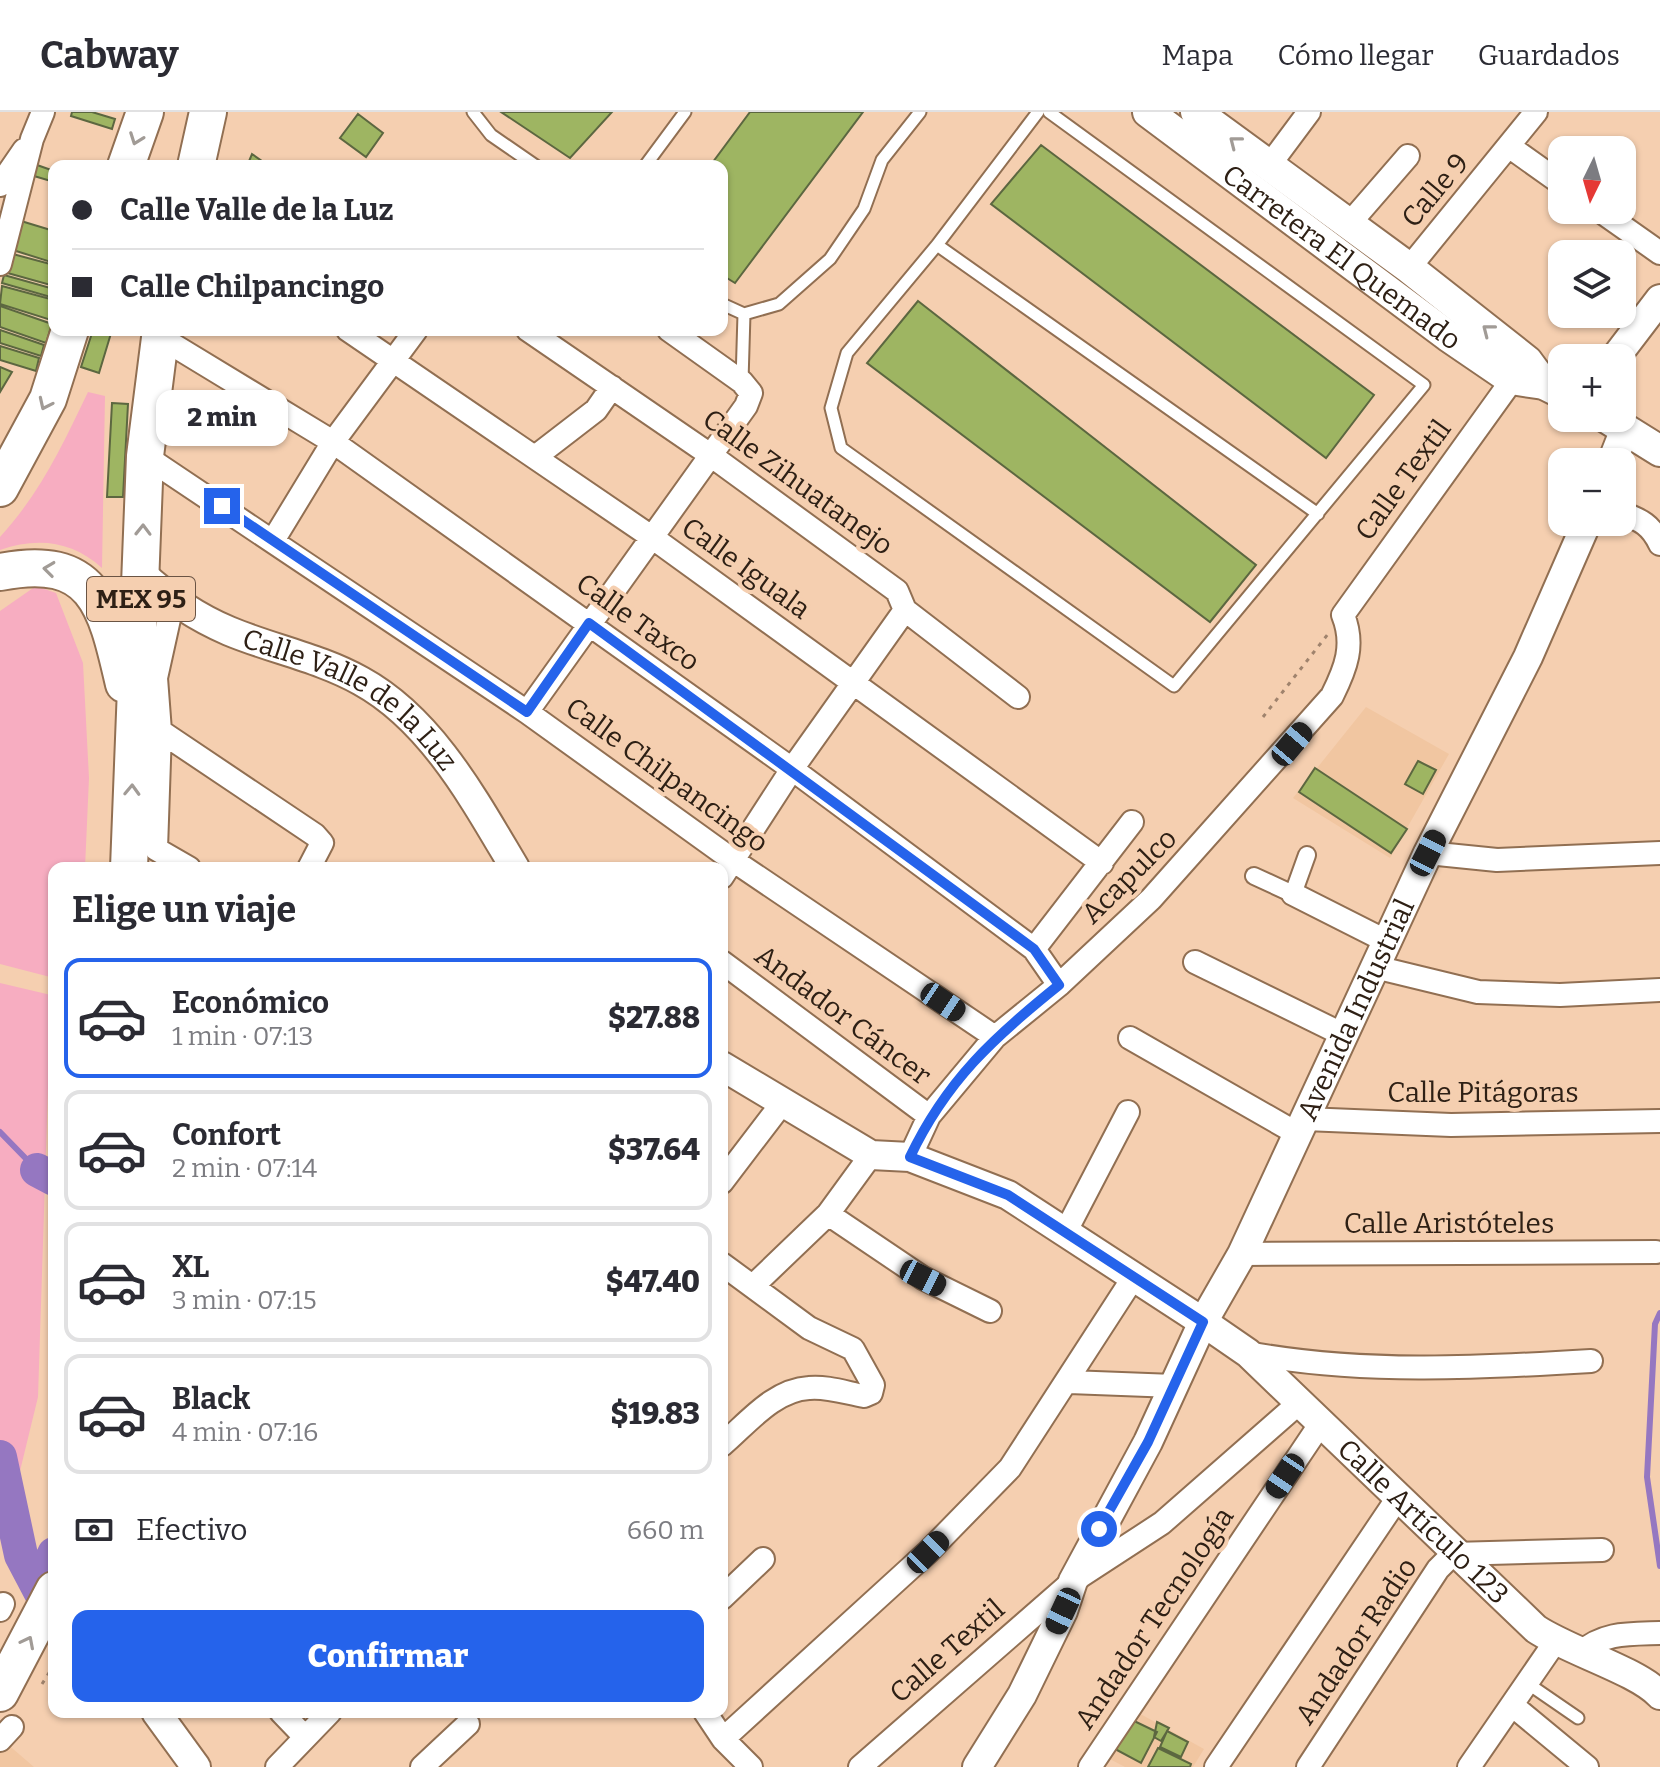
<!DOCTYPE html>
<html lang="es">
<meta charset="utf-8">
<style>
:root{--surface:#fff;--page:#f2f2f3;--text:#2b2b33;--muted:#7c7c81;--line:#e1e1e2;--accent:#2563eb}
body{margin:0;font-family:Bitter,serif;background:var(--page);color:var(--text);height:100vh;display:flex;flex-direction:column;font-size:30px;white-space:nowrap}
*{box-sizing:border-box;margin:0}
p{font-size:26px;color:var(--muted)}
.icon{flex:none;width:44px;height:44px;fill:none;stroke:currentColor;stroke-width:2;stroke-linecap:round;stroke-linejoin:round}
.map{position:relative;flex:1;overflow:hidden}
.panel{position:absolute;left:48px;top:750px;width:680px;height:856px;display:flex;flex-direction:column;background:var(--surface);border-radius:16px;box-shadow:0 2px 6px #0004}
.panel>*{flex:none}
.top-card{position:absolute;left:48px;top:48px;width:680px;height:176px;border-radius:16px;box-shadow:0 2px 6px #0004;display:grid;align-content:center;height:176px;padding:0 24px;background:var(--surface)}
.needle{width:52px;rotate:185deg}
.buttons{position:absolute;left:1548px;top:24px;display:grid;gap:16px}
.buttons a{display:grid;place-items:center;width:88px;height:88px;border-radius:16px;background:var(--surface);box-shadow:0 2px 6px #0004;font-size:40px}
.end{position:absolute;width:36px;height:36px;margin:-18px;border:10px solid #2563eb;background:#fff;box-shadow:0 0 0 4px #fff}
.from{border-radius:50%}
.bubble{position:absolute;height:56px;border-radius:16px;background:var(--surface);box-shadow:0 2px 6px #0004;font-size:26px;font-weight:800;line-height:56px;text-align:center}
.car{position:absolute;width:24px;height:48px;margin:-24px -12px;border-radius:10px;box-shadow:0 0 6px 2px #0007;background:linear-gradient(#222 24%,#8ab4d8 0 40%,#222 0 76%,#8ab4d8 0 86%,#222 0)}
.top-card b{display:flex;align-items:center;gap:28px;height:76px;font-size:30px}
.top-card b+b{border-top:2px solid var(--line)}
.top-card i{width:20px;height:20px;background:var(--text)}
ul{padding:0;list-style:none}
li{display:flex;align-items:center;gap:24px;height:120px;margin:0 16px 12px;padding:0 8px;border:4px solid var(--line);border-radius:16px}
li div{flex:1}
li b{display:block;font-size:30px}
li em{font-style:normal;font-weight:800}
li.active{border-color:var(--accent)}
li>.icon{width:72px;height:72px;stroke-width:1.5}
h2{padding:0 24px;font-size:36px;line-height:96px}
.pay{display:flex;align-items:center;gap:20px;height:88px;padding:0 24px;font-size:30px}
.pay p{margin-inline-start:auto}
.cta{display:flex;gap:16px;margin-top:auto;padding:16px 24px}
.cta a{flex:1;height:92px;border-radius:16px;background:var(--accent);color:#fff;font-size:32px;font-weight:800;line-height:92px;text-align:center}
header{display:flex;align-items:center;gap:48px;box-sizing:border-box;height:112px;padding:0 40px;background:var(--surface);border-bottom:2px solid var(--line)}
header strong{font-size:38px}
nav{display:flex;gap:44px;margin-inline-start:auto;font-size:28px}
.map>svg:first-child{display:block}
</style>
<header>
<strong>Cabway</strong>
<nav><a>Mapa</a><a>Cómo llegar</a><a>Guardados</a></nav>
</header>
<div class="map">
<svg width="1660" height="1655" viewBox="0 0 1660 1655">
<rect width="100%" height="100%" fill="#f5cfb0"/>
<path fill="#f1c6a1" d="M1366 595 1449 642 1390 746 1293 686Z
M1135 1599 1204 1637 1193 1655H1125L1106 1645Z
M5 1630 34 1655H0V1641Z"/>
<path fill="#f7adc1" d="M88 280 105 284 102 456C72 429 38 425 0 438V425C41 380 62 334 88 280Z
M36 474 56 481 83 551 89 666 85 756H54V866L0 852V499Z
M0 871 51 883 38 1285 10 1400 0 1395Z"/>
<g fill="none" stroke-linecap="round" stroke-linejoin="round">
<path stroke="#9577c1" stroke-width="6" d="M0 1020 37 1058
M1660 1201 1655 1212 1647 1365 1660 1454"/>
<path stroke="#9577c1" stroke-width="34" d="M37 1058 54 1067
M0 1345 21 1443 41 1481
M41 1481 54 1442"/>
</g>
<path fill="#9eb562" stroke="#5c6740" stroke-width="2" d="M72 0H92L115 7 112 17 71 4Z
M501 0H612L570 46Z
M750 0H863L735 171 722 163V54H710Z
M358 2 383 21 366 45 340 26Z
M1041 33 1374 283 1326 346 991 92Z
M252 42 269 54H247Z
M37 53 54 59V70L34 64Z
M21 109 54 119V151L13 138Z
M9 141 54 153V174L4 160Z
M4 163 54 177V186L2 171Z
M2 174 54 188V209L0 192Z
M918 189 1256 453 1210 510 867 251Z
M0 194 52 212 46 231 0 215Z
M0 218 44 233 41 244 0 231Z
M93 218H112L99 261 81 255Z
M0 234 39 246 36 259 0 248Z
M0 255 12 260 0 280Z
M112 291 128 292 123 385H107Z
M1418 649 1436 658 1423 682 1405 672Z
M1315 656 1407 717 1391 741 1299 680Z
M1130 1607 1157 1620 1141 1651 1115 1637Z
M1157 1610 1169 1616 1161 1629 1154 1625Z
M1167 1619 1188 1630 1181 1645 1160 1635Z
M1158 1636 1191 1652 1190 1655H1148Z"/>
<g fill="none" stroke-linecap="round" stroke-linejoin="round">
<defs>
<path id="service" d="M473 0 491 23 536 54
M1038 0 937 133 847 241 831 296 841 336 1174 574 1424 273 1049 0
M645 54 685 0
M937 133 1318 402
M722 192 744 202
M744 202 779 192 830 147 864 97 882 48 920 0
M742 269 744 202
M1527 1571 1578 1606"/>
<path id="pedestrian" d="M1254 764 1293 782 1307 743"/>
<path id="minor" d="M1510 35 1562 72
M1268 55 1309 0
M0 73 24 38
M1599 98 1660 141
M1349 112 1408 44
M0 152 32 27 43 0
M1409 156 1536 0
M348 218 653 426 1102 751
M528 218 709 342 897 479 905 498 1018 585
M160 225 333 330 792 657 1034 837 1059 873
M145 344 527 600 734 749 995 925
M535 345 596 298 612 275
M1622 401C1641 408 1651 413 1660 432
M274 427 333 330 416 218
M173 489 156 566 160 619 156 737 189 756
M527 600 746 294 751 281 742 270 669 218
M160 619 315 723 322 731 309 756
M1428 741 1497 748 1660 741
M722 765 792 657 905 498
M1293 782 1386 829
M1034 837 1132 710
M722 850 929 1004
M1195 850 1344 923
M1375 855 1478 880 1560 883 1660 878
M1130 926 1298 1022
M1305 1007 1451 1013 1660 1009
M910 1045 929 1004 995 925 1059 873 1151 787 1332 584C1346 556 1355 533 1343 503L1520 257
M722 1070 783 990
M828 1102 923 1166 990 1199
M1066 1119 1128 1000
M1242 1142 1656 1140
M722 1152 809 1216 853 1237 873 1273 871 1281 864 1284C847 1281 826 1274 809 1276 773 1278 747 1312 722 1333
M754 1173 828 1102 871 1043
M1248 1241C1360 1262 1478 1256 1591 1249
M1069 1270 1174 1274
M722 1486 763 1447
M0 1498 3 1492
M1580 1541C1604 1520 1629 1522 1660 1521
M1512 1593 1587 1655
M281 1600 305 1625
M705 1600 723 1627 751 1655
M723 1627 928 1440 1010 1356 1135 1163
M0 1628 12 1615
M277 1655 330 1600
M422 1655 468 1612
M860 1655 1073 1469 1162 1411 1299 1291
M1090 1655 1321 1311
M1216 1655 1397 1387
M1308 1655 1438 1457 1453 1442 1602 1438
M1469 1655 1555 1530"/>
<g id="tertiary">
<path d="M1615 246 1660 187"/>
<path d="M1612 350 1625 317"/>
<path id="s1" d="M142 462C168 486 196 505 229 519 272 537 320 546 361 569 432 608 475 689 515 756"/>
<path id="s2" d="M722 954 871 1043 910 1045 1008 1083 1203 1210 1248 1241 1536 1517C1569 1539 1638 1559 1660 1583"/>
<path d="M156 1600 196 1655"/>
<path id="s3" d="M977 1655 1022 1583 1063 1499 1073 1469 1148 1330 1203 1210 1242 1142 1428 741 1528 545 1587 410"/>
</g>
<g id="secondary">
<path id="s4" d="M1148 0 1448 224 1511 267 1544 272 1562 281"/>
<path d="M1196 0 1409 156 1527 249 1544 272"/>
<path d="M1607 306 1660 339"/>
</g>
<path id="trunk" d="M126 54 145 0
M196 54 208 0
M0 376 48 287 70 218
M0 460C95 441 106 494 124 572
M129 756 145 344 161 218
M0 1581 54 1478"/>
</defs>
<use href="#service" stroke="#916f52" stroke-width="15"/>
<use href="#pedestrian" stroke="#916f52" stroke-width="20"/>
<use href="#minor" stroke="#916f52" stroke-width="26"/>
<use href="#tertiary" stroke="#916f52" stroke-width="32"/>
<use href="#secondary" stroke="#916f52" stroke-width="34"/>
<use href="#trunk" stroke="#916f52" stroke-width="40"/>
<path stroke="#9f836d" stroke-width="3" stroke-dasharray="4 6" stroke-linecap="butt" d="M1263 605 1328 522
M42 1572 54 1553"/>
<use href="#service" stroke="#fff" stroke-width="11"/>
<use href="#pedestrian" stroke="#fff" stroke-width="16"/>
<use href="#minor" stroke="#fff" stroke-width="22"/>
<use href="#tertiary" stroke="#fff" stroke-width="28"/>
<use href="#secondary" stroke="#fff" stroke-width="30"/>
<use href="#trunk" stroke="#fff" stroke-width="36"/>
</g>
<defs><path id="oneway-chevron" d="M-2-3.5L2.5 0L-2 3.5" fill="none" stroke-width="1.6" stroke-linecap="round" stroke-linejoin="round" transform="scale(2)"/></defs>
<g stroke="#a19b96">
<use href="#oneway-chevron" transform="translate(136 27) rotate(110)"/>
<use href="#oneway-chevron" transform="translate(1235 30) rotate(-142)"/>
<use href="#oneway-chevron" transform="translate(1488 218) rotate(-142)"/>
<use href="#oneway-chevron" transform="translate(45 292) rotate(115)"/>
<use href="#oneway-chevron" transform="translate(143 418) rotate(-89)"/>
<use href="#oneway-chevron" transform="translate(49 457) rotate(-173)"/>
<use href="#oneway-chevron" transform="translate(132 678) rotate(-88)"/>
<use href="#oneway-chevron" transform="translate(28 1530) rotate(-63)"/>
</g>
<g fill="none" stroke-linecap="round" stroke-linejoin="round">
<path stroke="#2563eb" stroke-width="10" d="M222 394 527 600 589 511 1034 837 1059 873C994 925 946 969 910 1045L1008 1083 1203 1210 1148 1330 1099 1417"/>
</g>
<g text-anchor="middle" dominant-baseline="central" stroke-width="8" stroke-linejoin="round" paint-order="stroke">
<rect fill="#f5cfb0" stroke="#6a5444" stroke-width="2" x="87" y="465" width="108" height="44" rx="6"/>
<g font-size="26" font-weight="bold" fill="#2e2015">
<text x="141" y="487">MEX 95</text>
</g>
<g font-size="28" fill="#2e2015" stroke="#f5cfb0">
<text transform="translate(1435 78) rotate(-50)">Calle 9</text>
<text stroke="none"><textPath href="#s4" startOffset="242">Carretera El Quemado</textPath></text>
<text transform="translate(1403 368) rotate(-54)">Calle Textil</text>
<text transform="translate(798 370) rotate(36)">Calle Zihuatanejo</text>
<text transform="translate(746 456) rotate(36)">Calle Iguala</text>
<text transform="translate(638 510) rotate(36)">Calle Taxco</text>
<text stroke="none"><textPath href="#s1" startOffset="246">Calle Valle de la Luz</textPath></text>
<text transform="translate(667 663) rotate(36)">Calle Chilpancingo</text>
<text transform="translate(1129 764) rotate(-45)">Acapulco</text>
<text stroke="none"><textPath href="#s3" startOffset="848">Avenida Industrial</textPath></text>
<text transform="translate(843 903) rotate(37)">Andador Cáncer</text>
<text x="1483" y="980">Calle Pitágoras</text>
<text x="1449" y="1111">Calle Aristóteles</text>
<text stroke="none"><textPath href="#s2" startOffset="848">Calle Artículo 123</textPath></text>
<text transform="translate(1154 1506) rotate(-56)">Andador Tecnología</text>
<text transform="translate(1356 1529) rotate(-56)">Andador Radio</text>
<text transform="translate(947 1539) rotate(-41)">Calle Textil</text>
</g>
</g>
</svg>
<div class="buttons">
<a><svg class="needle" viewBox="-14 -14 28 28"><path d="M0-13l5 13h-10z" fill="#e53935"/><path d="M0 13l5-13h-10z" fill="#7c7c81"/></svg></a>
<a><svg class="icon" aria-label="layers" viewBox="0 0 24 24"><path d="M12 4l9 5-9 5-9-5zM3 14l9 5 9-5"/></svg></a>
<a>+</a>
<a>−</a>
</div>
<i class="end from" style="left:1099px;top:1417px"></i>
<i class="end" style="left:222px;top:394px"></i>
<div class="bubble" style="left:156px;top:278px;width:132px">2 min</div>
<i class="car" style="left:1292px;top:632px;rotate:40deg"></i>
<i class="car" style="left:1428px;top:741px;rotate:27deg"></i>
<i class="car" style="left:943px;top:890px;rotate:124deg"></i>
<i class="car" style="left:923px;top:1166px;rotate:117deg"></i>
<i class="car" style="left:1285px;top:1364px;rotate:214deg"></i>
<i class="car" style="left:928px;top:1440px;rotate:45deg"></i>
<i class="car" style="left:1063px;top:1499px;rotate:205deg"></i>
<div class="top-card">
<b><i class="from"></i>Calle Valle de la Luz</b>
<b><i></i>Calle Chilpancingo</b>
</div>
<section class="panel">
<h2>Elige un viaje</h2>
<ul>
<li class="active"><svg class="icon" aria-label="car" viewBox="0 0 24 24"><path d="M5 17H2v-5l4-1 3-4h7l3 4 3 1v5h-3M9 17h6M6 11h13"/><circle cx="7" cy="17" r="2"/><circle cx="17" cy="17" r="2"/></svg><div><b>Económico</b><p>1 min · 07:13</p></div><em>$27.88</em></li>
<li><svg class="icon" aria-label="car" viewBox="0 0 24 24"><path d="M5 17H2v-5l4-1 3-4h7l3 4 3 1v5h-3M9 17h6M6 11h13"/><circle cx="7" cy="17" r="2"/><circle cx="17" cy="17" r="2"/></svg><div><b>Confort</b><p>2 min · 07:14</p></div><em>$37.64</em></li>
<li><svg class="icon" aria-label="car" viewBox="0 0 24 24"><path d="M5 17H2v-5l4-1 3-4h7l3 4 3 1v5h-3M9 17h6M6 11h13"/><circle cx="7" cy="17" r="2"/><circle cx="17" cy="17" r="2"/></svg><div><b>XL</b><p>3 min · 07:15</p></div><em>$47.40</em></li>
<li><svg class="icon" aria-label="car" viewBox="0 0 24 24"><path d="M5 17H2v-5l4-1 3-4h7l3 4 3 1v5h-3M9 17h6M6 11h13"/><circle cx="7" cy="17" r="2"/><circle cx="17" cy="17" r="2"/></svg><div><b>Black</b><p>4 min · 07:16</p></div><em>$19.83</em></li>
</ul>
<div class="pay"><svg class="icon" aria-label="cash" viewBox="0 0 24 24"><path d="M3 7h18v10H3z"/><circle cx="12" cy="12" r="2"/></svg>Efectivo<p>660 m</p></div>
<div class="cta"><a>Confirmar</a></div>
</section>
</div>
